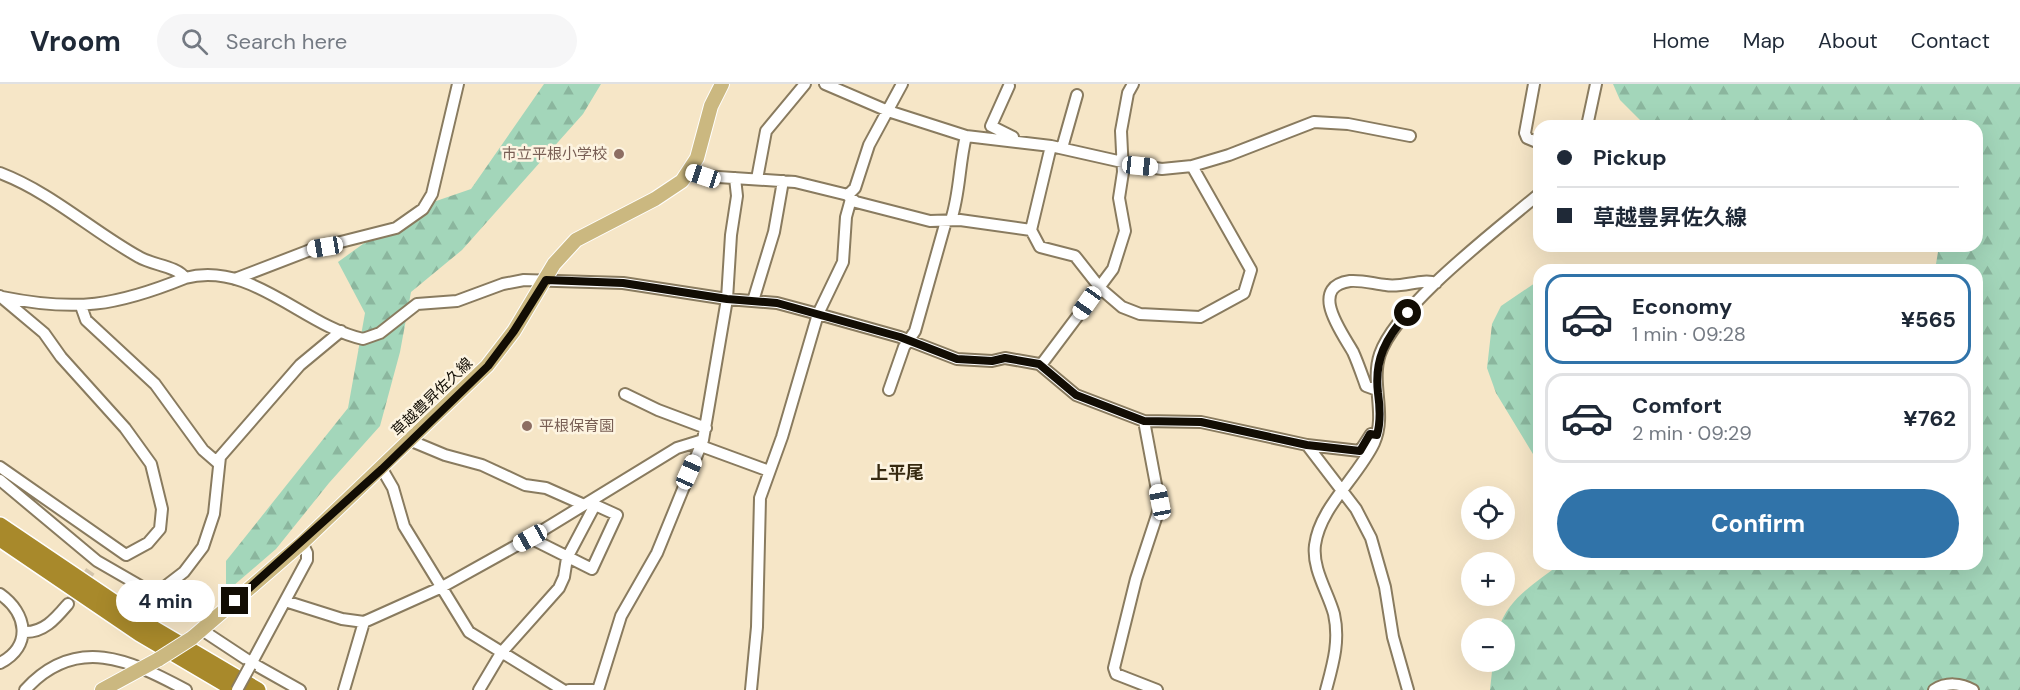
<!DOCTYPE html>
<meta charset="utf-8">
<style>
:root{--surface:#fff;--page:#f6f6f7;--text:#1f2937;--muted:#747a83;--line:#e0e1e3;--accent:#3073a9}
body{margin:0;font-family:"DM Sans","Noto Sans JP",sans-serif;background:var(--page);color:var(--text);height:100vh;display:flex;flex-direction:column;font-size:22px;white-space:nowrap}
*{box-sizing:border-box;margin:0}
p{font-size:20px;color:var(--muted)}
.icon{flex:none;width:33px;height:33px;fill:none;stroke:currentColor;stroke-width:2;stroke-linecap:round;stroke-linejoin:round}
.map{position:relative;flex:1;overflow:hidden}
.details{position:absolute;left:1533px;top:180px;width:450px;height:306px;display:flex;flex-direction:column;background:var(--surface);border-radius:18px;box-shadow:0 6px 24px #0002}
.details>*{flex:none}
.guide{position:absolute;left:1533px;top:36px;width:450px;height:132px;border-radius:18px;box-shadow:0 6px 24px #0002;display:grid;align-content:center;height:132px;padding:0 24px;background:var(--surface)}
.controls{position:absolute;left:1461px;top:402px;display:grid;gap:12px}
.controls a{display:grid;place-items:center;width:54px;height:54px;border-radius:50%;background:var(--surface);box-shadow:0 6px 24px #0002;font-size:30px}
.end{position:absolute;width:27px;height:27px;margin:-14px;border:8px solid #120d04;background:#fff;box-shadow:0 0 0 3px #fff}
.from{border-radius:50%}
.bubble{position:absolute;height:42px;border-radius:21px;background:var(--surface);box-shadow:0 6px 24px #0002;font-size:20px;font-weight:700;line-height:42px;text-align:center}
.car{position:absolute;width:18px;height:36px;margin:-18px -9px;border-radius:8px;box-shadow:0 0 4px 2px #0007;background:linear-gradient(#fff 24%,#345 0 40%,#fff 0 76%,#345 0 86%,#fff 0)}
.guide b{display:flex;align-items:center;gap:21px;height:57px;font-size:22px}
.guide b+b{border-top:2px solid var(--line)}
.guide i{width:15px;height:15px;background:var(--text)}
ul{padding:10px 0 0;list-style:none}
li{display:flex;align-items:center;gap:18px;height:90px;margin:0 12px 9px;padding:0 12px;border:3px solid var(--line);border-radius:18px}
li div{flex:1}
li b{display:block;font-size:22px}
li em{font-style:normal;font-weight:700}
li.selected{border-color:var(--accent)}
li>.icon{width:54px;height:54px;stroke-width:1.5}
.action{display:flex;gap:12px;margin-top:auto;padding:12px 24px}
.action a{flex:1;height:69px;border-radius:36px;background:var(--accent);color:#fff;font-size:24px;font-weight:700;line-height:69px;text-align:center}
header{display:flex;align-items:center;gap:36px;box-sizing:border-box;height:84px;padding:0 30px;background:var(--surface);border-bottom:2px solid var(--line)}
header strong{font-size:28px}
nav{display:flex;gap:33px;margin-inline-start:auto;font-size:21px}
.search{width:420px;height:54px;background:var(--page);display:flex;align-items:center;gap:15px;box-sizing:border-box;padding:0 21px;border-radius:33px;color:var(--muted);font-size:22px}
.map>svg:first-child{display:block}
</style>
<header>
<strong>Vroom</strong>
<div class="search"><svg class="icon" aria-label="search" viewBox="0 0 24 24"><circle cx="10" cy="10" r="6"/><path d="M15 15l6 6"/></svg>Search here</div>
<nav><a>Home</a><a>Map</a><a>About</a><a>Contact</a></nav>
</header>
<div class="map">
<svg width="2020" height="606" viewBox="0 0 2020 606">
<defs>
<pattern id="forest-firs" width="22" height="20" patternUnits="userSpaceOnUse" patternTransform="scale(1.5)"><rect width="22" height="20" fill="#a3d6ba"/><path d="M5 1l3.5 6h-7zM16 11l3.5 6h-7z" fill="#8bb69e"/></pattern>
</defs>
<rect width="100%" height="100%" fill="#f6e6c7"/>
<path fill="url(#forest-firs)" d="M544 0H601L583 30 462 166 411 208 400 268 380 342 329 399 276 465 226 508V477L348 324 365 229 338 178 410 126 471 105Z
M1613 0H2020V606H1490L1493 578H1504V544H1499C1508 514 1537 498 1560 480H1977V186H1935L1939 162H1977V42H1646L1620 16Z
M1535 199H1539V380L1496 309 1487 284 1492 240 1501 222Z"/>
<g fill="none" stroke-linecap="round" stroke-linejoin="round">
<path stroke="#d4c5aa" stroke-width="10" stroke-dasharray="10 5" stroke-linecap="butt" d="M68 520 91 486"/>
<defs>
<path id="minor" d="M825 0 888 27 966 52 1051 62 1140 82 1162 85 1192 82 1229 71 1314 38 1348 40 1410 52
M1534 0 1525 49 1527 54 1539 59
M1009 2 991 42 1013 53
M1587 42 1596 0
M1051 62 1031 146 1040 163 1075 172 1101 205 1122 223 1140 230 1200 233 1244 209 1251 186 1192 82
M1062 64 1077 11
M690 88 703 92 795 98 848 111 855 104 869 61 902 0
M0 89C52 109 92 147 139 173 152 181 177 182 185 194 251 176 303 242 363 255L380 249 417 220 457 217 503 200 524 196 623 199 727 215 777 219 818 230 782 353 760 414 757 543 751 606
M757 95 766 47 805 0
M848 112 856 118 930 137 960 136 1031 146
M851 115 846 133 843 178 818 230 900 253 957 275 992 277 1005 274 1039 280 1076 311 1144 337 1201 338 1307 361 1356 425 1371 454 1385 503 1393 553 1408 606
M951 136C960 109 959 80 966 52
M235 195 313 165 396 144 423 125 432 110 458 0
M0 212 44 249 61 273 125 344 151 380 162 425 160 445 148 459 126 471 0 383
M2 213C76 228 116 222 185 194
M753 217 774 148 783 97
M81 222 86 236 155 300 203 366 218 379
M1041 281 1113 185 1125 147 1119 114 1123 88 1121 47 1128 9 1133 0
M889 306 904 263 915 247 946 137
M1377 306 1366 302C1362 291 1358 279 1353 268 1343 250 1307 203 1350 197 1362 196 1375 200 1386 201 1403 204 1422 194 1436 199
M625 310 658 326 706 344
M1144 337 1160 422 1136 495 1114 584 1116 590 1157 606
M409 356 445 371 482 381 525 401 546 404 582 420
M1307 361 1360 367 1371 350
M701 362 769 387
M382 385 393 404 404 442 469 548 563 606
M0 396 97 477 149 507 158 508 184 488 203 463 214 430 220 373 300 281 341 247
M530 454 592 485 617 431 595 421 594 416
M0 510C27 529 33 562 0 579
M285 517 342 535 364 538 442 503 530 454 677 364 703 356
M202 546 252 579 300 606
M24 548C44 549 56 534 68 520
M250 582 307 476V469L302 459
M25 606C76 550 130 576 186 606
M344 606 364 538
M479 606 501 569 559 504 564 493 567 474 595 421
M569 606H593
M598 606 621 532 657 469 703 356 727 215 731 151 737 112 735 94
M1326 606C1333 580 1340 557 1334 530 1328 508 1312 485 1315 461 1320 423 1358 393 1374 359 1387 330 1370 299 1380 270 1397 221 1498 145 1539 110
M1934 606C1946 598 1961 599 1973 606"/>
<path id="major" d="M192 554 302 459 487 282 514 247 554 180 576 156 655 115 682 97 697 74 711 22 722 0
M102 606 159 575"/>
<path id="highway" d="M0 441 148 541 258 606
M0 455 140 550 235 606"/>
</defs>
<use href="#minor" stroke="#897b5f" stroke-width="14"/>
<use href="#major" stroke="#fff" stroke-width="16"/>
<use href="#highway" stroke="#fff" stroke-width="18"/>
<use href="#minor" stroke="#fff" stroke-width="10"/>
<use href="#major" stroke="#cbb880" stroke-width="14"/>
<use href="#highway" stroke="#a8892b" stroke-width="15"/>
<defs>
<path id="minor-bridge" d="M237 606 250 582"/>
<path id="major-bridge" d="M159 575 192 554"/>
</defs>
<use href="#minor-bridge" stroke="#897b5f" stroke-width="14" stroke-linecap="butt"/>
<use href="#major-bridge" stroke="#fff" stroke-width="16" stroke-linecap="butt"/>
<use href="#minor-bridge" stroke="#fff" stroke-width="10"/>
<use href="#major-bridge" stroke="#cbb880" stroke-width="14"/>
</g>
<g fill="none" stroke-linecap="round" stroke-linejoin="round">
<path stroke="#120d04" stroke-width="8" d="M235 517 382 385 488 282 514 247 546 196 623 199 727 215 777 219 900 253 957 275 992 277 1005 274 1039 280 1076 311 1144 337 1201 338 1307 361 1360 367 1370 350 1377 351C1381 337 1380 323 1378 309 1374 275 1386 254 1408 229"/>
</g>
<g fill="#8d6e63" stroke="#fdf4e1" stroke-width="2">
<circle cx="619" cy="70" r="6"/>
<circle cx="527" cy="342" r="6"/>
</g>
<g text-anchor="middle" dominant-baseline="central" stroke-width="5" stroke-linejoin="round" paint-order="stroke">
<g font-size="15" fill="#785e54" stroke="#fdf4e1" text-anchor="end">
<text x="607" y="70">市立平根小学校</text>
<text x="539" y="342" text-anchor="start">平根保育園</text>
</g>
<g font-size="15" fill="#120d04" stroke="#fdf4e1">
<text transform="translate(432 313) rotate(-44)">草越豊昇佐久線</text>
</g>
<g font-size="18" font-weight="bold" fill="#372a11" stroke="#fdf4e1">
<text x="897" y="389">上平尾</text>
</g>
</g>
</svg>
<div class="controls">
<a><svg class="icon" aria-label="locate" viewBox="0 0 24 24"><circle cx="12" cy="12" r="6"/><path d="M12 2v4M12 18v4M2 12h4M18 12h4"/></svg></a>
<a>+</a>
<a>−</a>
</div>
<i class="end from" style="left:1408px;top:229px"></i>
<i class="end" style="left:235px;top:517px"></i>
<div class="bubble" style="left:116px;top:496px;width:99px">4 min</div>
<i class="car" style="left:1140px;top:82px;rotate:96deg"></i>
<i class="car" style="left:703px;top:92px;rotate:288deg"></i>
<i class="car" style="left:325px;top:163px;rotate:260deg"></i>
<i class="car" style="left:1087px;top:219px;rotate:215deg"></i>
<i class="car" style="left:689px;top:388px;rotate:24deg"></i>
<i class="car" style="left:1160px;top:418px;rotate:349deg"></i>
<i class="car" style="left:530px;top:454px;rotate:241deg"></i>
<div class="guide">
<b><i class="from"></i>Pickup</b>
<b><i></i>草越豊昇佐久線</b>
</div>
<section class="details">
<ul>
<li class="selected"><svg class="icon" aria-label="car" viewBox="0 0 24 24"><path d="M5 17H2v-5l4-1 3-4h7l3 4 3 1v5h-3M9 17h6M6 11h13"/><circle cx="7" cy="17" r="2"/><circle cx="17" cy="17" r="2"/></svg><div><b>Economy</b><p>1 min · 09:28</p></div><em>¥565</em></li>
<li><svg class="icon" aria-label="car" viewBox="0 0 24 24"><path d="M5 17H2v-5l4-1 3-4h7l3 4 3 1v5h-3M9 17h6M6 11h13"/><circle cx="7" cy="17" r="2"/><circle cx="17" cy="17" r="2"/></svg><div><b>Comfort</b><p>2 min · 09:29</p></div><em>¥762</em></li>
</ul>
<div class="action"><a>Confirm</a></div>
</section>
</div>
